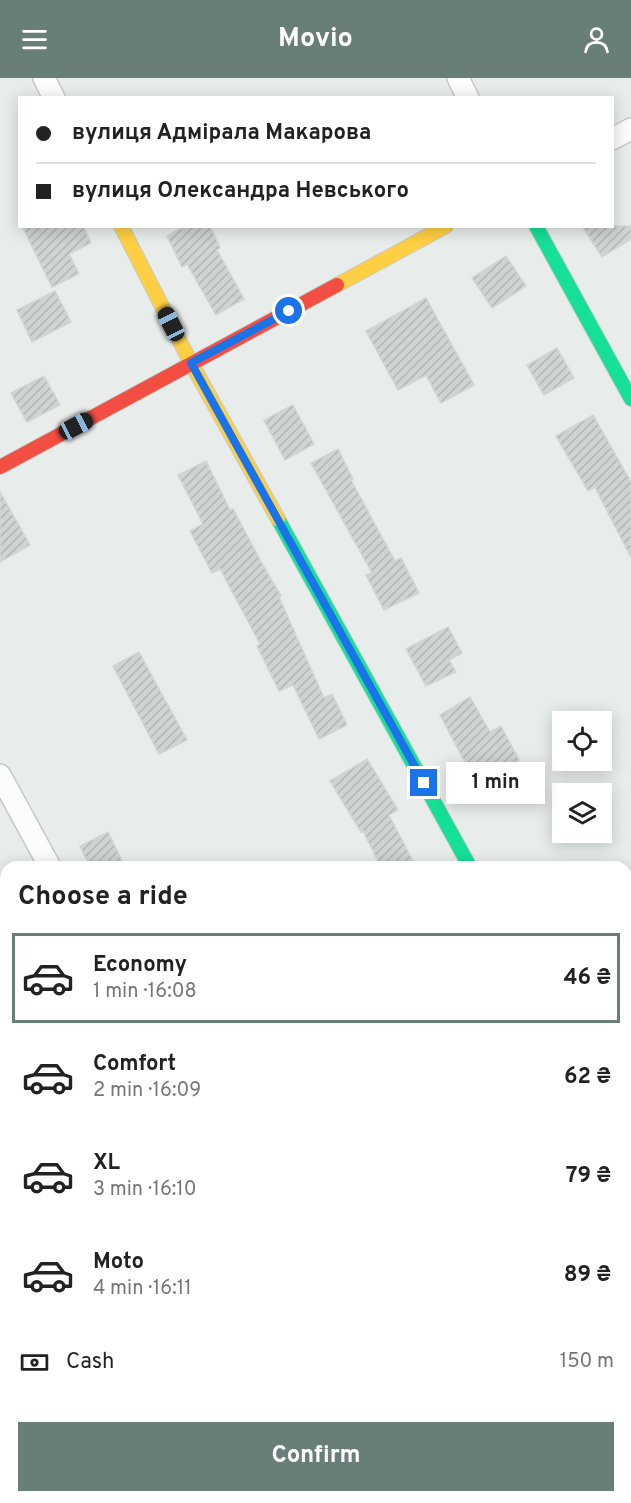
<!DOCTYPE html>
<meta charset="utf-8">
<style>
:root{--surface:#fff;--page:#f6f6f6;--text:#222;--muted:#767676;--line:#e0e0e0;--accent:#697e78}
body{margin:0;font-family:Overpass,sans-serif;background:var(--page);color:var(--text);height:100vh;display:flex;flex-direction:column;font-size:22px;white-space:nowrap}
*{box-sizing:border-box;margin:0}
p{font-size:20px;color:var(--muted)}
.icon{flex:none;width:33px;height:33px;fill:none;stroke:currentColor;stroke-width:2;stroke-linecap:round;stroke-linejoin:round}
.map{position:relative;flex:1;overflow:hidden}
.side{position:absolute;left:0px;top:783px;width:632px;height:642px;display:flex;flex-direction:column;background:var(--surface);border-radius:18px 18px 0 0;box-shadow:0 3px 15px #0003}
.side>*{flex:none}
.banner{position:absolute;left:18px;top:18px;width:596px;height:132px;border-radius:0px;box-shadow:0 3px 15px #0003;display:grid;align-content:center;height:132px;padding:0 18px;background:var(--surface)}
.buttons{position:absolute;left:552px;top:633px;display:grid;gap:12px}
.buttons a{display:grid;place-items:center;width:60px;height:60px;border-radius:0px;background:var(--surface);box-shadow:0 3px 15px #0003;font-size:30px}
.end{position:absolute;width:27px;height:27px;margin:-14px;border:8px solid #1a73e8;background:#fff;box-shadow:0 0 0 3px #fff}
.from{border-radius:50%}
.bubble{position:absolute;height:42px;border-radius:0px;background:var(--surface);box-shadow:0 3px 15px #0003;font-size:20px;font-weight:700;line-height:42px;text-align:center}
.car{position:absolute;width:18px;height:36px;margin:-18px -9px;border-radius:8px;box-shadow:0 0 4px 2px #0007;background:linear-gradient(#222 24%,#8ab4d8 0 40%,#222 0 76%,#8ab4d8 0 86%,#222 0)}
.banner b{display:flex;align-items:center;gap:21px;height:57px;font-size:22px}
.banner b+b{border-top:2px solid var(--line)}
.banner i{width:15px;height:15px;background:var(--text)}
ul{padding:0;list-style:none}
li{display:flex;align-items:center;gap:18px;height:90px;margin:0 12px 9px;padding:0 6px;border:3px solid transparent;border-radius:0px}
li div{flex:1}
li b{display:block;font-size:22px}
li em{font-style:normal;font-weight:700}
li.selected{border-color:var(--accent)}
li>.icon{width:54px;height:54px;stroke-width:1.5}
h2{padding:0 18px;font-size:27px;line-height:72px}
.pay{display:flex;align-items:center;gap:15px;height:66px;padding:0 18px;font-size:22px}
.pay p{margin-inline-start:auto}
.cta{display:flex;gap:12px;margin-top:auto;padding:12px 18px}
.cta a{flex:1;height:69px;border-radius:0px;background:var(--accent);color:#fff;font-size:24px;font-weight:700;line-height:69px;text-align:center}
header{display:flex;justify-content:space-between;align-items:center;height:78px;padding:0 18px;background:var(--accent);color:#fff;font-size:27px;font-weight:700}
.map>svg:first-child{display:block}
</style>
<header><svg class="icon" aria-label="menu" viewBox="0 0 24 24"><path d="M4 6h16M4 12h16M4 18h16"/></svg>Movio<svg class="icon" aria-label="person" viewBox="0 0 24 24"><circle cx="12" cy="8" r="4"/><path d="M4 21q1-7 8-7t8 7"/></svg></header>
<div class="map">
<svg width="631" height="1425" viewBox="0 0 631 1425">
<defs>
<pattern id="building-hatch" width="6" height="6" patternUnits="userSpaceOnUse" patternTransform="scale(1.5)"><rect width="6" height="6" fill="#cfd4d2"/><path d="M-1 1l2-2M0 6l6-6M5 7l2-2" fill="none" stroke="#b2b7b5"/></pattern>
</defs>
<rect width="100%" height="100%" fill="#e8edeb"/>
<path fill="url(#building-hatch)" stroke="#d1d6d4" stroke-width="1.5" d="M22 148H83L91 165 69 176 79 196 52 209Z
M186 148H210L220 170 217 172 244 221 216 237 187 186 182 189 167 158Z
M582 148H631V161L602 179Z
M506 178 526 208 492 230 472 200Z
M55 213 71 244 32 264 17 232Z
M426 220 474 307 441 325 426 297 398 312 366 253Z
M557 270 574 300 544 317 527 287Z
M44 298 60 327 27 344 11 315Z
M293 327 314 366 285 382 264 342Z
M593 337 631 404V480L595 409 588 413 556 358Z
M338 371 353 401 351 402 395 483 401 480 419 515 384 532 366 497 372 495 311 385Z
M206 383 230 432 233 431 264 489 281 518 279 519 324 620 332 616 347 647 319 661 293 607 279 613 257 568 260 566 220 491 212 495 190 453 203 446 178 397Z
M0 414 30 467 0 484Z
M448 549 462 575 449 582 456 594 426 608 406 571Z
M139 574 187 662 159 676 113 588Z
M470 619 490 654 501 648 519 682 476 705 440 637Z
M367 681 398 732 389 737 416 789H381L363 753 361 754 330 703Z
M108 754 125 789H90L80 768Z"/>
<g fill="none" stroke-linecap="round" stroke-linejoin="round">
<defs>
<path id="street" d="M44 0 54 20
M458 0 468 20
M612 61 631 51
M0 697 50 789
M626 1080 631 1091
M0 1195 6 1206
M397 1419 401 1425"/>
<path id="fast" d="M536 148 631 321
M278 441 470 789
M626 965 631 962
M0 1304 6 1301"/>
<path id="slow" d="M121 148 191 285 278 441
M337 207 446 148
M626 1056 631 1053
M0 1394 6 1391"/>
<path id="jam" d="M0 389 337 207"/>
</defs>
<use href="#street" stroke="#c5cac8" stroke-width="24"/>
<use href="#fast" stroke="#c3cbc8" stroke-width="16"/>
<use href="#slow" stroke="#c3cbc8" stroke-width="16"/>
<use href="#jam" stroke="#c3cbc8" stroke-width="16"/>
<path stroke="#c3ccca" stroke-width="4" stroke-dasharray="3 4.5" stroke-linecap="butt" d="M66 1425 77 1419"/>
<use href="#street" stroke="#fcfcfc" stroke-width="21"/>
<use href="#fast" stroke="#16e098" stroke-width="14"/>
<use href="#slow" stroke="#ffcf43" stroke-width="14"/>
<use href="#jam" stroke="#f24e42" stroke-width="14"/>
<path stroke="#c9cdcc" stroke-width="1.5" d="M626 1003 631 1000
M626 1029 631 1026
M0 1339 6 1336
M0 1368 6 1364"/>
</g>
<g fill="none" stroke-linecap="round" stroke-linejoin="round">
<path stroke="#1a73e8" stroke-width="8" d="M289 233 191 285 424 705"/>
</g>
</svg>
<div class="buttons">
<a><svg class="icon" aria-label="locate" viewBox="0 0 24 24"><circle cx="12" cy="12" r="6"/><path d="M12 2v4M12 18v4M2 12h4M18 12h4"/></svg></a>
<a><svg class="icon" aria-label="layers" viewBox="0 0 24 24"><path d="M12 4l9 5-9 5-9-5zM3 14l9 5 9-5"/></svg></a>
</div>
<i class="end from" style="left:289px;top:233px"></i>
<i class="end" style="left:424px;top:705px"></i>
<div class="bubble" style="left:446px;top:684px;width:99px">1 min</div>
<i class="car" style="left:171px;top:246px;rotate:333deg"></i>
<i class="car" style="left:76px;top:348px;rotate:62deg"></i>
<div class="banner">
<b><i class="from"></i>вулиця Адмірала Макарова</b>
<b><i></i>вулиця Олександра Невського</b>
</div>
<section class="side">
<h2>Choose a ride</h2>
<ul>
<li class="selected"><svg class="icon" aria-label="car" viewBox="0 0 24 24"><path d="M5 17H2v-5l4-1 3-4h7l3 4 3 1v5h-3M9 17h6M6 11h13"/><circle cx="7" cy="17" r="2"/><circle cx="17" cy="17" r="2"/></svg><div><b>Economy</b><p>1 min · 16:08</p></div><em>46 ₴</em></li>
<li><svg class="icon" aria-label="car" viewBox="0 0 24 24"><path d="M5 17H2v-5l4-1 3-4h7l3 4 3 1v5h-3M9 17h6M6 11h13"/><circle cx="7" cy="17" r="2"/><circle cx="17" cy="17" r="2"/></svg><div><b>Comfort</b><p>2 min · 16:09</p></div><em>62 ₴</em></li>
<li><svg class="icon" aria-label="car" viewBox="0 0 24 24"><path d="M5 17H2v-5l4-1 3-4h7l3 4 3 1v5h-3M9 17h6M6 11h13"/><circle cx="7" cy="17" r="2"/><circle cx="17" cy="17" r="2"/></svg><div><b>XL</b><p>3 min · 16:10</p></div><em>79 ₴</em></li>
<li><svg class="icon" aria-label="car" viewBox="0 0 24 24"><path d="M5 17H2v-5l4-1 3-4h7l3 4 3 1v5h-3M9 17h6M6 11h13"/><circle cx="7" cy="17" r="2"/><circle cx="17" cy="17" r="2"/></svg><div><b>Moto</b><p>4 min · 16:11</p></div><em>89 ₴</em></li>
</ul>
<div class="pay"><svg class="icon" aria-label="cash" viewBox="0 0 24 24"><path d="M3 7h18v10H3z"/><circle cx="12" cy="12" r="2"/></svg>Cash<p>150 m</p></div>
<div class="cta"><a>Confirm</a></div>
</section>
</div>
